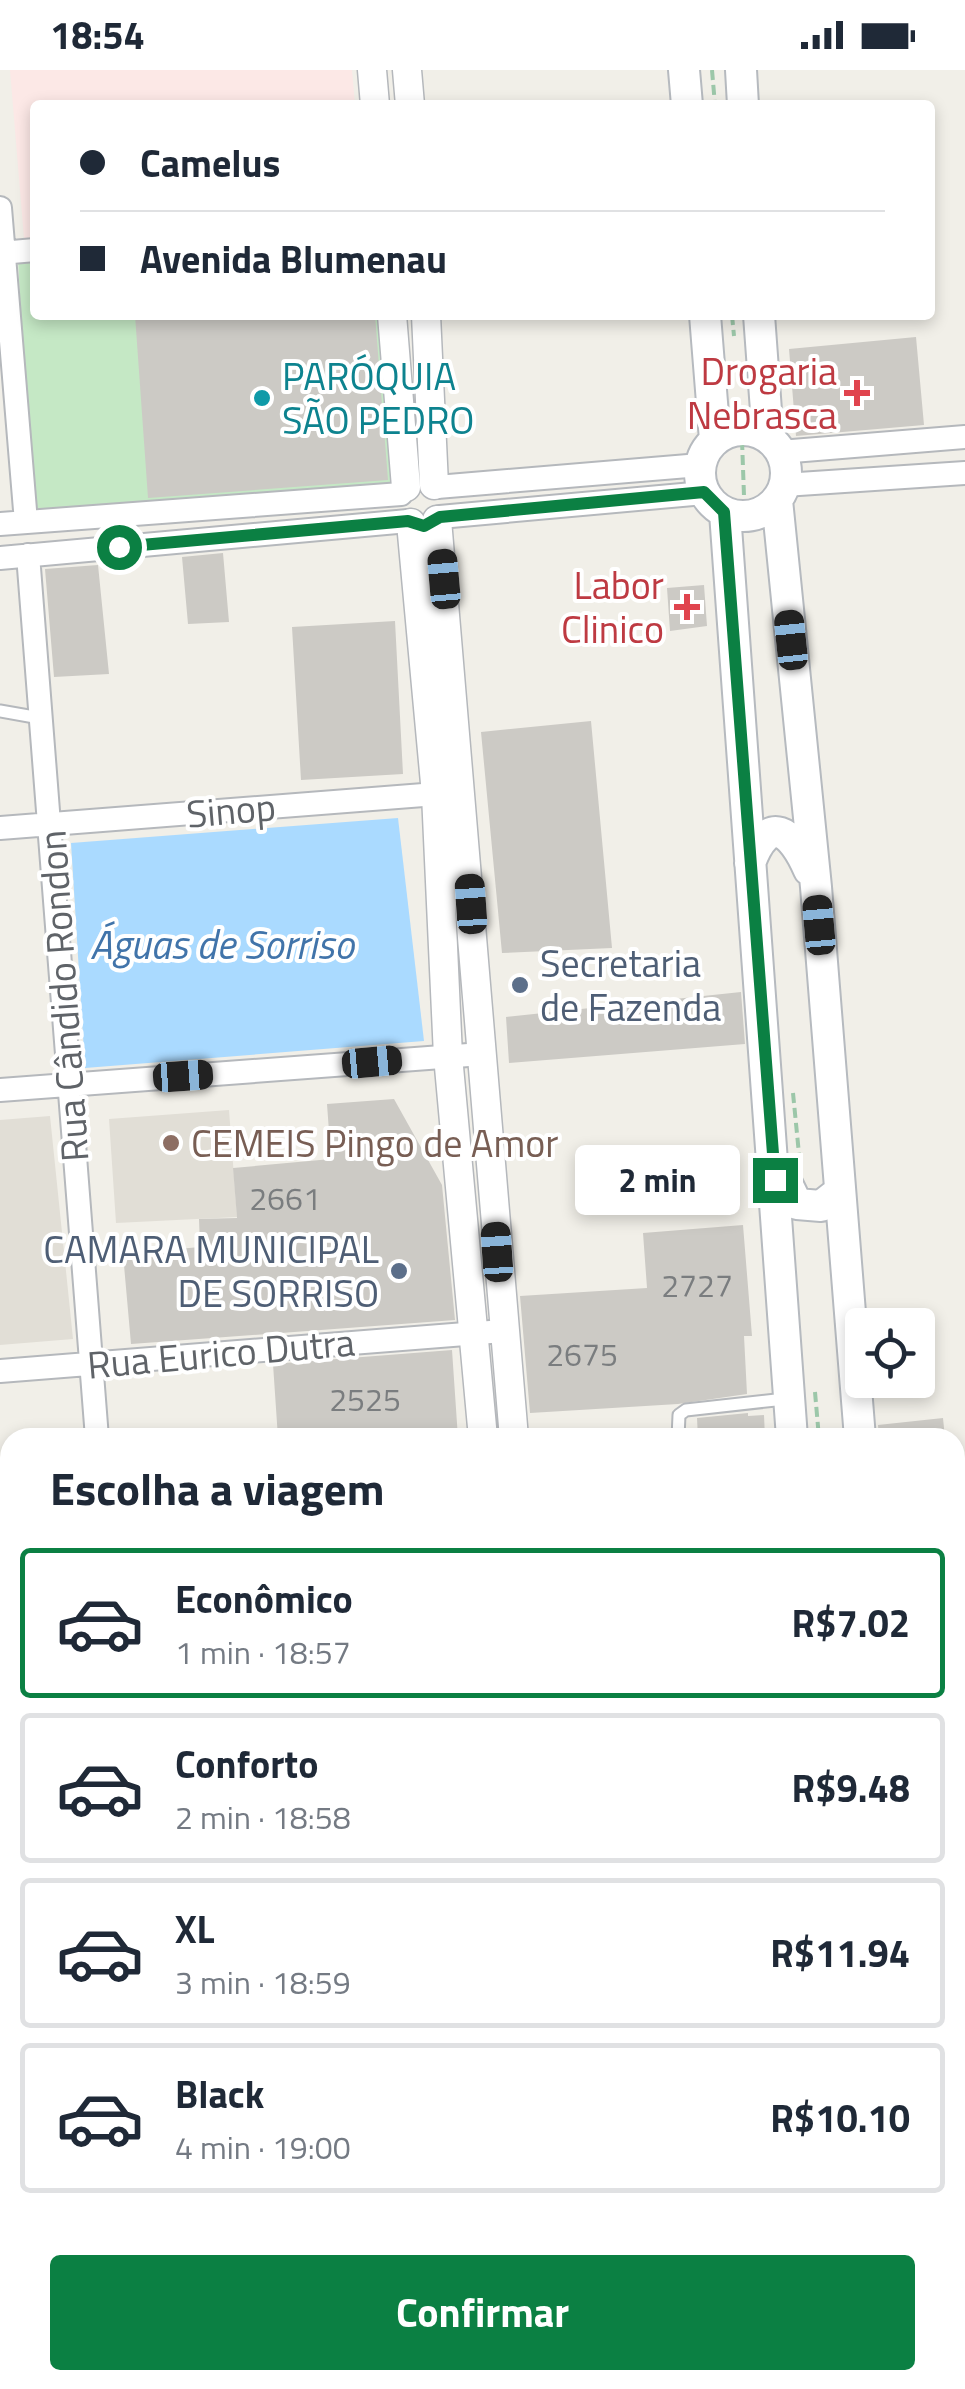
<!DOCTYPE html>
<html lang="pt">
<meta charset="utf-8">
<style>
:root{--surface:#fff;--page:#f2f2f3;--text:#1f2937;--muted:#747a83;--line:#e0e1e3;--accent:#0b8043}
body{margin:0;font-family:"Titillium Web",sans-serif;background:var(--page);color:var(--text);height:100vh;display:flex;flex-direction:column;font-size:38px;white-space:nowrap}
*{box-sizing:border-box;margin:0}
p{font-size:32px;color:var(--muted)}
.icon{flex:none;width:55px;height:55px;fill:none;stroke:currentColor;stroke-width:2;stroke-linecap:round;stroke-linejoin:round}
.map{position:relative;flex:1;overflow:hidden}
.details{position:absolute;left:0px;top:1358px;width:965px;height:962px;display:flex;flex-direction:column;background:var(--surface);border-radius:30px 30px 0 0;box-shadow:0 5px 15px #0003}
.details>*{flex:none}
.guide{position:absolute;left:30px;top:30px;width:905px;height:220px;border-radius:10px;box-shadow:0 5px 15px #0003;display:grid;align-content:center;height:220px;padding:0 50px;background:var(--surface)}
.controls{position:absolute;left:845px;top:1238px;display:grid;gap:20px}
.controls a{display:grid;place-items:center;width:90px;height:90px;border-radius:10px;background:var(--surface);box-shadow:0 5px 15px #0003;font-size:50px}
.end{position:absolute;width:45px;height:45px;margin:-22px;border:12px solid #0b8043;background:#fff;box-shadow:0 0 0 5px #fff}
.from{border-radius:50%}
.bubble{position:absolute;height:70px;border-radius:10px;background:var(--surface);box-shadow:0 5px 15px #0003;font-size:32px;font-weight:700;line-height:70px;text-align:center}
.car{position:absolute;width:30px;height:60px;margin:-30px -15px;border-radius:12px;box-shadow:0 0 8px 2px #0007;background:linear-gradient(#222 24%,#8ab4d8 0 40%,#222 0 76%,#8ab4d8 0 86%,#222 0)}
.guide b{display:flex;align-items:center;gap:35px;height:95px;font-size:38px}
.guide b+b{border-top:2px solid var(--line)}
.guide i{width:25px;height:25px;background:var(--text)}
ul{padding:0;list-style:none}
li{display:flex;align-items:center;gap:30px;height:150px;margin:0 20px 15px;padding:0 30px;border:5px solid var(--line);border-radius:10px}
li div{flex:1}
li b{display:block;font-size:38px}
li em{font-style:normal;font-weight:700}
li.selected{border-color:var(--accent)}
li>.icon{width:90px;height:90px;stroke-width:1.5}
h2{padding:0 50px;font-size:45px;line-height:120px}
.button{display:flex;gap:20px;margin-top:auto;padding:20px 50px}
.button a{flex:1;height:115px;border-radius:10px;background:var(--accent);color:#fff;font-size:40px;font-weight:700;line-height:115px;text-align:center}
.status{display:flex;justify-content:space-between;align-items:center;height:70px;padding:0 50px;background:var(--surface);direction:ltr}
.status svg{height:28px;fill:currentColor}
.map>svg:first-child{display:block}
</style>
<div class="status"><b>18:54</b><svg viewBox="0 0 49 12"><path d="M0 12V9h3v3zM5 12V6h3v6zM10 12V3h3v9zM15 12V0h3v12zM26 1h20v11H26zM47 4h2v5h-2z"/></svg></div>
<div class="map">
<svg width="965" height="2319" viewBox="0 0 965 2319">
<rect width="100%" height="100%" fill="#f1efe8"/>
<path fill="#e1ded6" d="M229 1040 237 1147 116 1153 109 1049Z
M50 1046 73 1269 0 1275V1050Z"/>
<path fill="#fce8e6" d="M10 0H352L355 35H35V168H24Z"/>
<path fill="#c5e8c5" d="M35 187V245H383L395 416 31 444 18 189Z"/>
<path fill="#aadaff" d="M398 748 424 971 85 998 71 773Z"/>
<path fill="#cccac5" d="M135 245H375L388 410 148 428Z
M916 267 924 355 796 366 789 279Z
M223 483 229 552 188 554 182 487Z
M98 495 109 604 54 607 45 499Z
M704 515 707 556 670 561 667 518Z
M395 551 403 704 301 710 292 557Z
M591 651 612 878 502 883 481 662Z
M741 922 745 974 509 993 506 947Z
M394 1029 442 1115 455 1250 131 1274 123 1184 200 1177 199 1149 237 1148 233 1098 331 1089 327 1034Z
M743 1155 752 1266H744L747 1324 678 1334 530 1343 520 1226 647 1218 643 1163Z
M452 1280 458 1368H278L273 1294Z
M748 1343V1346L764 1345 765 1368H698L697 1348Z
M943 1348 945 1368H879L878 1355Z"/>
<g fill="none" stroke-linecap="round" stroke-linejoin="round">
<defs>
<path id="service" d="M0 641 40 648
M678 1368 679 1345 686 1340 785 1329"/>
<path id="minor" d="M0 138 26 452
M0 183 35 180
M780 382 965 367
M784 415 965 403
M437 417 700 395
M440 447 704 423
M0 454 401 424
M28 485 97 1368
M0 488 408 451
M0 758 449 723
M0 1020 482 984
M0 1301 503 1261
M0 1869 10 1868
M0 2140 10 2139
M174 2310 175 2319"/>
<path id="tertiary" d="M372 0 375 35
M407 0 410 35
M392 245 406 417
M426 245 434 415
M437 450 514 1368
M411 453 436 724 448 986 483 1368
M955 1492H965
M955 1531 965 1530
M0 1562 10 1561
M0 1594H10
M555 2310 556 2319
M590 2310V2319"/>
<path id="secondary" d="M684 0 687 35
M741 0 743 35
M705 245 715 370
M759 245 768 368
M700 403a43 43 0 1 1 86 0a43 43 0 1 1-86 0Z
M777 430 816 817 860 1368
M725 443 792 1368
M750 793C769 742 792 761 809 800
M779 1097 797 1134 821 1136 840 1121
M872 2310 873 2319
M932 2310 933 2319"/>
</defs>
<use href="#service" stroke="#b5b8bc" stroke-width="15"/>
<use href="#minor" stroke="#b5b8bc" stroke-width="26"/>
<use href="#tertiary" stroke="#b5b8bc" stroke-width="31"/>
<use href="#secondary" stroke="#b6babf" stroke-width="34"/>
<path stroke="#9cc7a9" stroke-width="4" stroke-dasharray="10 5" stroke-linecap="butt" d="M712 0 715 35
M732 245 734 266
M742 370 744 426
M793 1023 799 1084
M815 1322 819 1368"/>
<use href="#service" stroke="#fff" stroke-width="11"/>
<use href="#minor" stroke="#fff" stroke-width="22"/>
<use href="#tertiary" stroke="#fff" stroke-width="28"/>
<use href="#secondary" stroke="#fff" stroke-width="30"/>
</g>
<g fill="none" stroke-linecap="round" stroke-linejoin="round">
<path stroke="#0b8043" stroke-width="12" d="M119 477 408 451 424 456 440 447 704 422 724 442 775 1110"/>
</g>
<g fill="#e0444e" stroke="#fff" stroke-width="4">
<path d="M852 308h10v10h10v10h-10v10h-10v-10h-10v-10h10z"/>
<path d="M682 522h10v10h10v10h-10v10h-10v-10h-10v-10h10z"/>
</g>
<circle fill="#0f9aa8" stroke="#fff" stroke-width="4" cx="262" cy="328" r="10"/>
<g fill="#5c6f8a" stroke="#fff" stroke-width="4">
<circle cx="520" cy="915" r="10"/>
<circle cx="399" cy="1201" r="10"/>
</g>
<circle fill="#8d6e63" stroke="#fff" stroke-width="4" cx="171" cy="1073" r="10"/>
<g text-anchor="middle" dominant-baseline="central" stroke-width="8" stroke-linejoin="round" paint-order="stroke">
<g font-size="32" fill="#7a7d7f">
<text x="285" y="1128">2661</text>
<text x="697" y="1215">2727</text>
<text x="582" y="1284">2675</text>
<text x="365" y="1329">2525</text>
</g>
<g font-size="38" fill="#be3a42" stroke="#fff" text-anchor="end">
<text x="837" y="301">Drogaria<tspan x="837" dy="44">Nebrasca</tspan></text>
<text x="664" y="515">Labor<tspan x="664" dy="44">Clinico</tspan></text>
</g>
<g font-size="38" fill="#0d838f" stroke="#fff" text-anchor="start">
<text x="282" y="306">PARÓQUIA<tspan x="282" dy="44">SÃO PEDRO</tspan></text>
</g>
<g font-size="38" fill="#5f6368" stroke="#fff">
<text transform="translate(231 740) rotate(-5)">Sinop</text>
<text transform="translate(63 926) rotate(-94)">Rua Cândido Rondon</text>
<text transform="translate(221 1283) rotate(-5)">Rua Eurico Dutra</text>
</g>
<g font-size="38" fill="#4e5e75" stroke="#fff" text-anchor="start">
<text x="540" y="893">Secretaria<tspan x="540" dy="44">de Fazenda</tspan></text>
<text x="379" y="1179" text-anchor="end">CAMARA MUNICIPAL<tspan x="379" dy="44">DE SORRISO</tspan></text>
</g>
<g font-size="38" fill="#785e54" stroke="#fff" text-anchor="start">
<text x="191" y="1073">CEMEIS Pingo de Amor</text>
</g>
<g font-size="40" font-style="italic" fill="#4174aa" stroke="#fff">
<text x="222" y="874">Águas de Sorriso</text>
</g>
</g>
</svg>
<div class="controls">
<a><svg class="icon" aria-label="locate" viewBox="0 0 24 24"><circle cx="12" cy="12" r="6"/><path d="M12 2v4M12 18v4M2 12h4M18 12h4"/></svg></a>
</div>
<i class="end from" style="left:119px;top:477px"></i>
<i class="end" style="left:775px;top:1110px"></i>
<div class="bubble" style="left:575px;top:1075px;width:165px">2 min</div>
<i class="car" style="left:444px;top:509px;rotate:355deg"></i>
<i class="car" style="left:791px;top:570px;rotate:354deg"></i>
<i class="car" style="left:471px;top:834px;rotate:356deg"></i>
<i class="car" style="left:819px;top:855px;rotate:355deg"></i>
<i class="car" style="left:372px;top:992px;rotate:85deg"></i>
<i class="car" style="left:183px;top:1006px;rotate:86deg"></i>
<i class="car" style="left:497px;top:1182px;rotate:356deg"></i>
<div class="guide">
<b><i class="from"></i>Camelus</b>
<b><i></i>Avenida Blumenau</b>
</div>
<section class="details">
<h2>Escolha a viagem</h2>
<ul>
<li class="selected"><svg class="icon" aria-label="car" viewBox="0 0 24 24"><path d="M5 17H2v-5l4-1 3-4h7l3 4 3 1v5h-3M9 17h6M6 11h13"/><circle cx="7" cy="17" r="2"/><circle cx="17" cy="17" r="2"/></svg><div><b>Econômico</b><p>1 min · 18:57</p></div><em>R$7.02</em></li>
<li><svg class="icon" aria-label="car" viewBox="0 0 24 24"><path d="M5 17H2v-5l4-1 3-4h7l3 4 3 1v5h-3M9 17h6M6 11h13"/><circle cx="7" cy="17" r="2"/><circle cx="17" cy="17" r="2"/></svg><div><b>Conforto</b><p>2 min · 18:58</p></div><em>R$9.48</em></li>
<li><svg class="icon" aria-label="car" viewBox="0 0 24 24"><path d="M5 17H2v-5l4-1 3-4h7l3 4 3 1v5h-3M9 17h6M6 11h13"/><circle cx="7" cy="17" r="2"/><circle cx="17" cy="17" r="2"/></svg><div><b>XL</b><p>3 min · 18:59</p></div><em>R$11.94</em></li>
<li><svg class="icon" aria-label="car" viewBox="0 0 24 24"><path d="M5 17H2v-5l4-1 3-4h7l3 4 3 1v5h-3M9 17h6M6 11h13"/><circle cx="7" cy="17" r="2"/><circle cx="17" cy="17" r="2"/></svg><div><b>Black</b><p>4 min · 19:00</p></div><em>R$10.10</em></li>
</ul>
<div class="button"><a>Confirmar</a></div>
</section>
</div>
